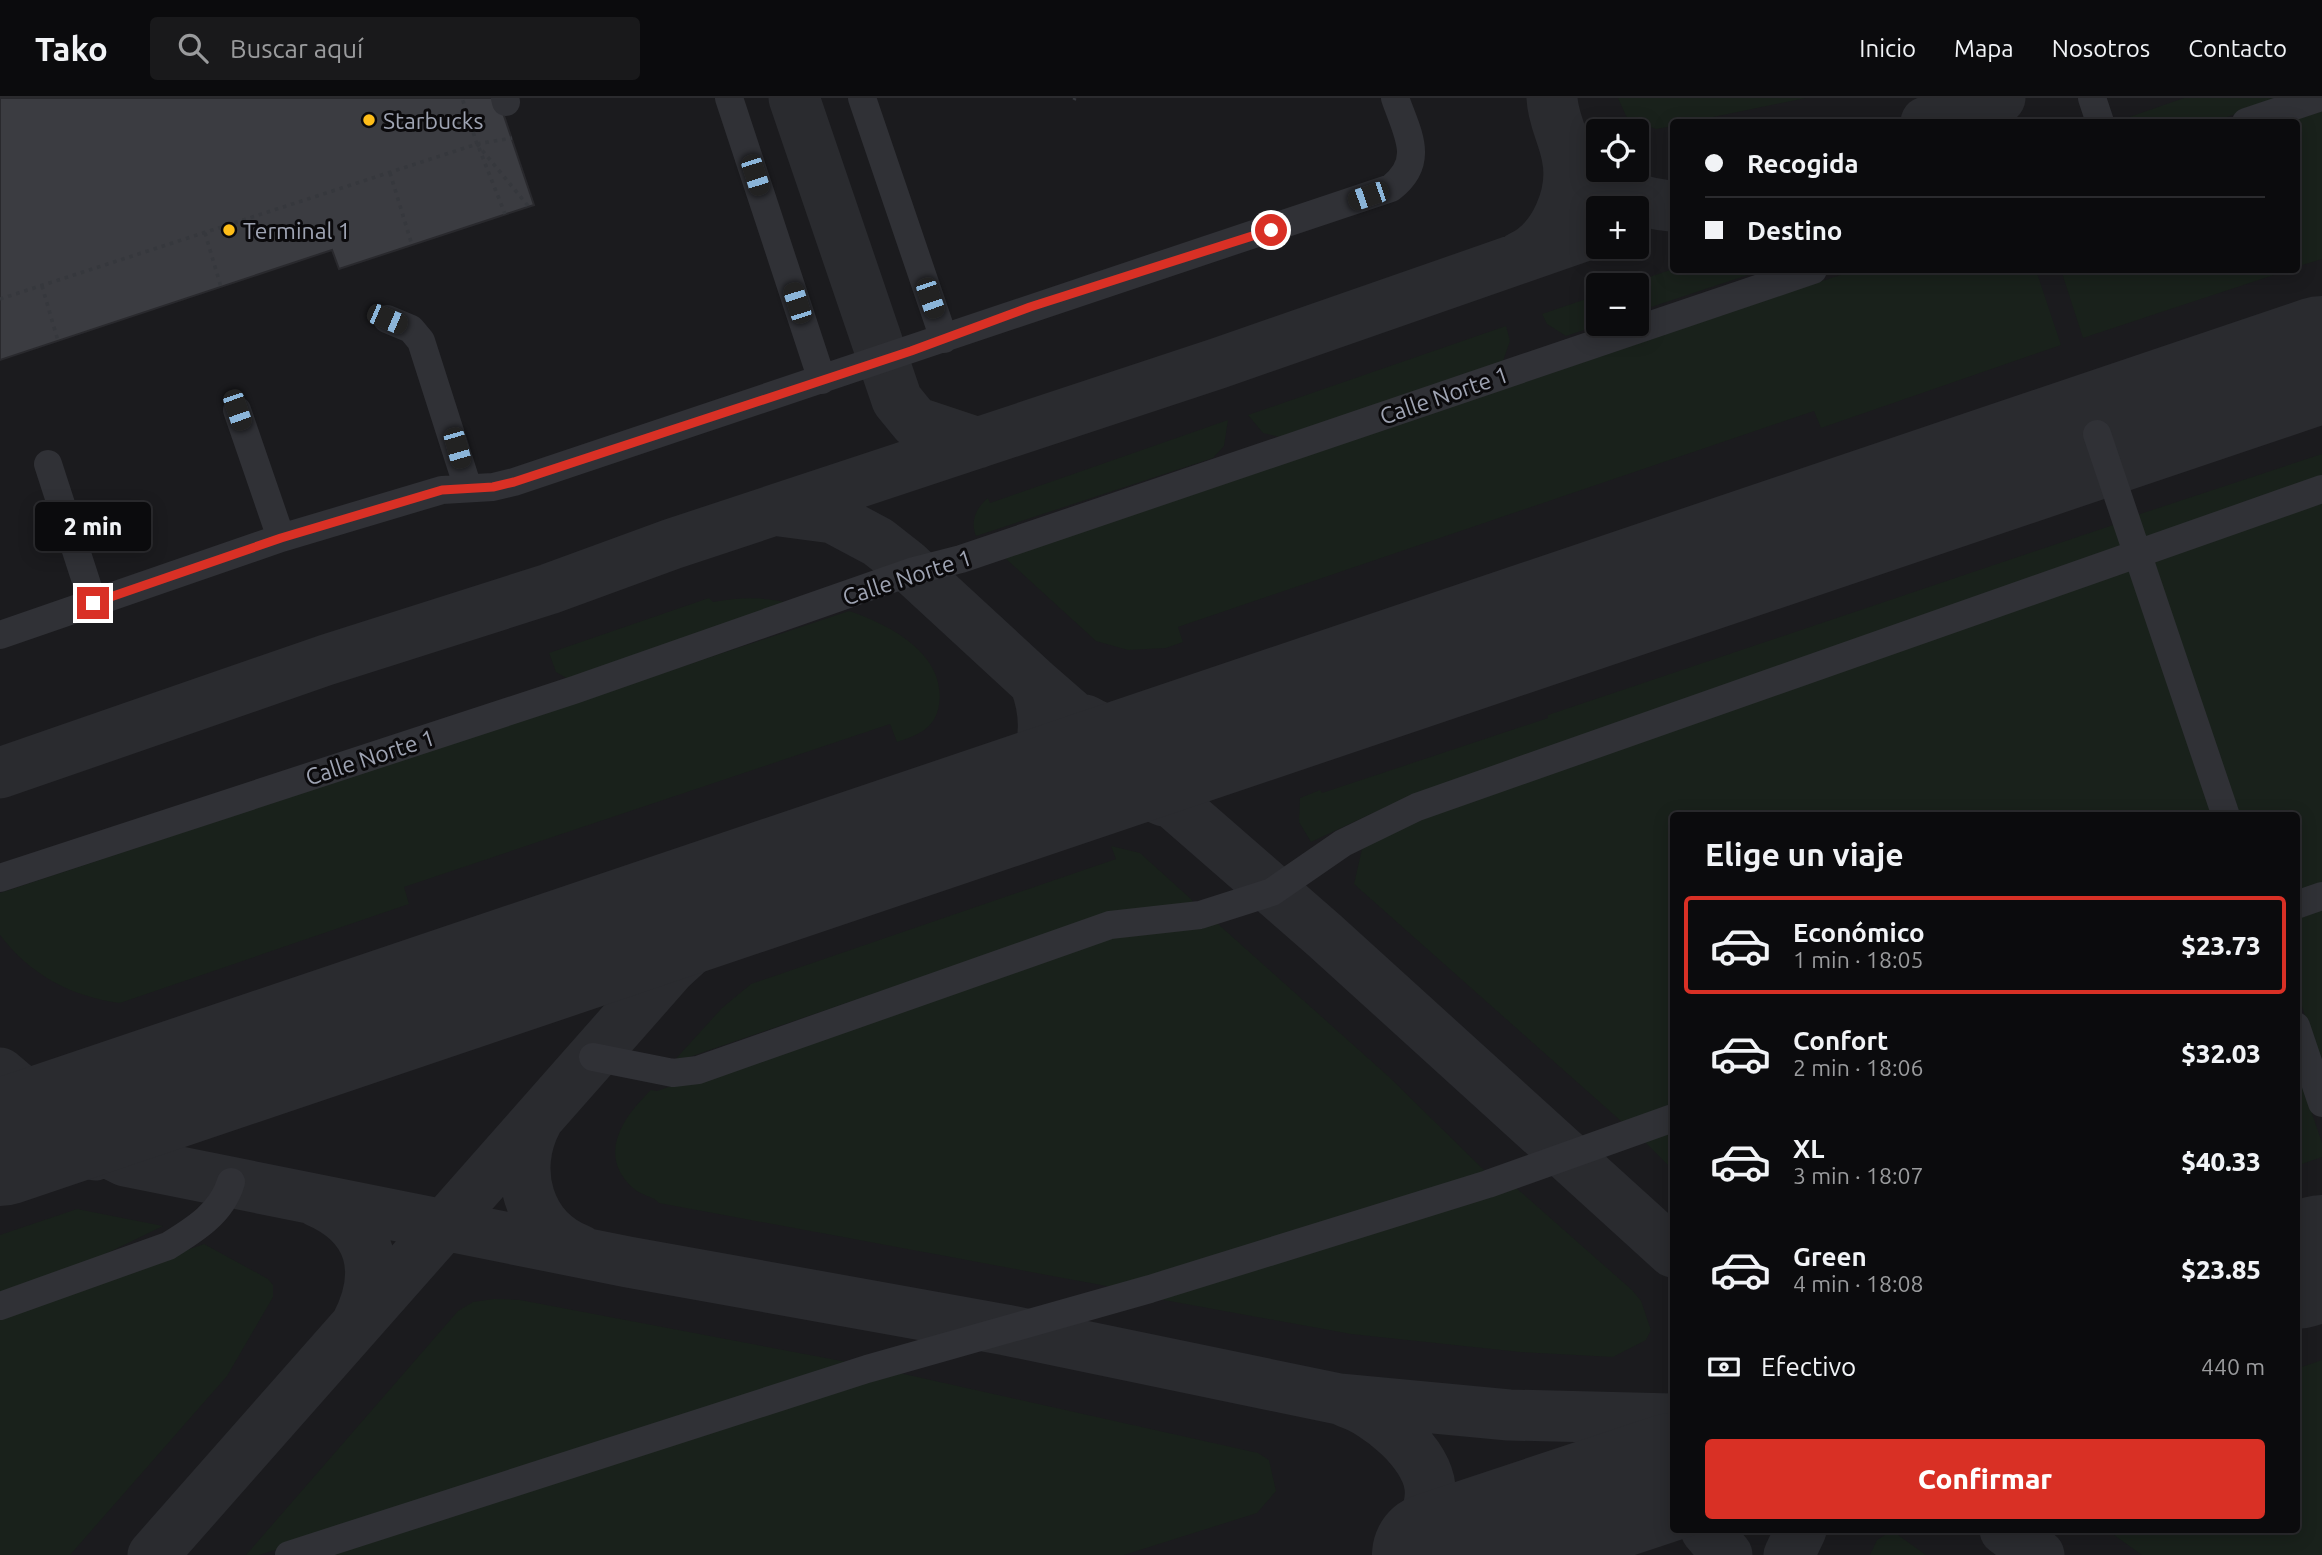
<!DOCTYPE html>
<html lang="es">
<meta charset="utf-8">
<style>
:root{--surface:#0b0b0d;--page:#19191b;--text:#f1f3f6;--muted:#9a9b9d;--line:#2b2b2e;--accent:#d93025}
body{margin:0;font-family:Ubuntu,sans-serif;background:var(--page);color:var(--text);height:100vh;display:flex;flex-direction:column;font-size:26px;white-space:nowrap}
*{box-sizing:border-box;margin:0}
p{font-size:23px;color:var(--muted)}
.icon{flex:none;width:38px;height:38px;fill:none;stroke:currentColor;stroke-width:2;stroke-linecap:round;stroke-linejoin:round}
.map{position:relative;flex:1;overflow:hidden}
.details{position:absolute;left:1670px;top:714px;width:630px;height:721px;display:flex;flex-direction:column;background:var(--surface);border-radius:7px;box-shadow:0 4px 18px #0003,0 0 0 2px var(--line)}
.details>*{flex:none}
.banner{position:absolute;left:1670px;top:21px;width:630px;height:154px;border-radius:7px;box-shadow:0 4px 18px #0003,0 0 0 2px var(--line);display:grid;align-content:center;height:154px;padding:0 35px;background:var(--surface)}
.tools{position:absolute;left:1586px;top:21px;display:grid;gap:14px}
.tools a{display:grid;place-items:center;width:63px;height:63px;border-radius:7px;background:var(--surface);box-shadow:0 4px 18px #0003,0 0 0 2px var(--line);font-size:35px}
.end{position:absolute;width:32px;height:32px;margin:-16px;border:9px solid #d93025;background:#fff;box-shadow:0 0 0 4px #fff}
.from{border-radius:50%}
.bubble{position:absolute;height:49px;border-radius:7px;background:var(--surface);box-shadow:0 4px 18px #0003,0 0 0 2px var(--line);font-size:23px;font-weight:800;line-height:49px;text-align:center}
.car{position:absolute;width:21px;height:42px;margin:-21px -10px;border-radius:9px;box-shadow:0 0 5px 2px #0007;background:linear-gradient(#222 24%,#8ab4d8 0 40%,#222 0 76%,#8ab4d8 0 86%,#222 0)}
.banner b{display:flex;align-items:center;gap:24px;height:66px;font-size:26px}
.banner b+b{border-top:2px solid var(--line)}
.banner i{width:18px;height:18px;background:var(--text)}
ul{padding:0;list-style:none}
li{display:flex;align-items:center;gap:21px;height:98px;margin:0 14px 10px;padding:0 21px;border:4px solid transparent;border-radius:7px}
li div{flex:1}
li b{display:block;font-size:26px}
li em{font-style:normal;font-weight:800}
li.current{border-color:var(--accent)}
li>.icon{width:63px;height:63px;stroke-width:1.5}
h2{padding:0 35px;font-size:32px;line-height:84px}
.pay{display:flex;align-items:center;gap:18px;height:77px;padding:0 35px;font-size:26px}
.pay p{margin-inline-start:auto}
.action{display:flex;gap:14px;margin-top:auto;padding:14px 35px}
.action a{flex:1;height:80px;border-radius:7px;background:var(--accent);color:#fff;font-size:28px;font-weight:800;line-height:80px;text-align:center}
header{display:flex;align-items:center;gap:42px;box-sizing:border-box;height:98px;padding:0 35px;background:var(--surface);border-bottom:2px solid var(--line)}
header strong{font-size:33px}
nav{display:flex;gap:38px;margin-inline-start:auto;font-size:24px}
.search{width:490px;height:63px;background:var(--page);display:flex;align-items:center;gap:18px;box-sizing:border-box;padding:0 24px;border-radius:7px;color:var(--muted);font-size:26px}
.map>svg:first-child{display:block}
</style>
<header>
<strong>Tako</strong>
<div class="search"><svg class="icon" aria-label="search" viewBox="0 0 24 24"><circle cx="10" cy="10" r="6"/><path d="M15 15l6 6"/></svg>Buscar aquí</div>
<nav><a>Inicio</a><a>Mapa</a><a>Nosotros</a><a>Contacto</a></nav>
</header>
<div class="map">
<svg width="2322" height="1457" viewBox="0 0 2322 1457">
<rect width="100%" height="100%" fill="#0f0f11"/>
<path fill="#1b1b1e" fill-rule="evenodd" d="M0 0H2322V1457H0ZM1673 24H2296V172H1673ZM1598 33H1636V72H1598ZM1598 110H1636V149H1598ZM1598 187H1636V226H1598ZM1673 718H2296V1432H1673Z"/>
<path fill="#19211b" d="M1618 0H1806L1689 24H1673V28L1656 31 1627 20Z
M2184 0H2284L2212 24 2118 23Z
M2322 13V161L2296 169V24H2289Z
M1673 171V172H1763L1636 214V187H1626Z
M1855 172H2036L2061 247 1821 330 1814 313 1178 529 1183 544 1166 550 1128 552 1096 543 1005 460Z
M2061 172H2289L2083 240Z
M1598 197V226H1602L1566 238 1547 226 1542 216Z
M1506 228 1510 243 1503 263 1280 339 1263 335 1248 317Z
M1228 322 1224 348 1213 360 976 438C970 423 976 410 988 400L990 405Z
M2322 356V379L2146 439 2137 417Z
M2322 402V789L2296 797V718L2236 717 2150 461Z
M2119 425 2127 452 1375 714 1311 744 1299 724 1300 700 1320 692 1322 695 1548 620V617Z
M2132 468 2215 717 1673 718V1007L1622 1024 1354 786 1362 751 1383 734Z
M709 500 713 504C742 499 770 498 797 508L568 581 556 574 549 555Z
M849 513C891 527 947 557 939 607 935 631 918 637 897 644L890 626 404 789 409 806 120 905C72 899 29 876 0 837V795Z
M1111 748 1140 755 1192 802 1195 810 1102 817 672 965 722 910 751 886 1116 761Z
M2322 806V967L2296 891V815Z
M1218 826 1388 978 1486 1074 1128 1192 659 1105C655 1099 640 1097 633 1090 596 1057 624 1018 651 992L657 993 1119 834Z
M2296 968 2322 1045V1059L2296 1068Z
M1673 1028V1072L1640 1039Z
M1514 1088 1632 1192 1641 1203 1651 1232 1646 1242 1613 1259 1520 1254 1351 1236 1153 1200Z
M77 1111 163 1128 95 1161 0 1194V1137Z
M204 1146 268 1181 273 1187V1199L227 1278 70 1457H0V1218Z
M494 1201 520 1202 847 1264 837 1274 259 1457H246L458 1213 473 1204Z
M2322 1262V1457H2142L2107 1432H2296V1271Z
M886 1272 1258 1355 1269 1362 1276 1393 1257 1415 1124 1457H311Z
M1885 1437H1898L1926 1457H1870L1877 1442Z"/>
<g fill="none" stroke-linecap="round" stroke-linejoin="round">
<path stroke="#2a2b2f" stroke-width="51" d="M794 0 897 302 915 324 978 345
M1926 24 2000 0
M1564 45C1589 85 1624 103 1670 108
M1520 159C1555 143 1575 95 1567 58 1563 37 1553 21 1552 0
M780 413 833 420 878 444 906 466 1035 585 1324 837 1673 1154
M1085 622C1129 648 1177 639 1225 632
M0 675 326 562 549 491 672 446 1219 265 1598 133
M996 709C1050 693 1109 675 1164 703
M996 709C1042 686 1053 632 1035 585
M0 975 73 1037 125 1063 628 1164 1006 1232 1339 1301 1509 1317 1673 1321
M537 1023C511 1072 528 1132 580 1152
M0 1048 38 1047 95 1057
M316 1103C372 1127 384 1173 356 1227
M1346 1304C1378 1314 1426 1354 1430 1389 1433 1414 1416 1440 1400 1457
M1610 1399 1647 1400 1673 1409
M1706 1432 1727 1457
M2005 1432 2039 1457
M153 1457 671 870 720 825 810 770
M1464 1457 1524 1428
M1789 1457 1801 1432"/>
<path stroke="#2a2b2f" stroke-width="126" d="M0 1045 2322 261
M2296 1168 2322 1160
M1435 1457 1673 1378"/>
</g>
<path fill="#3b3c41" stroke="#29292d" stroke-width="2" d="M0 0H498L534 107 339 171 332 152 0 262Z"/>
<g fill="none" stroke-linecap="round" stroke-linejoin="round">
<path stroke="#36383d" stroke-width="3.5" stroke-dasharray="3.5 5" stroke-linecap="butt" d="M1074 2 1075 0
M477 46 529 109
M477 46 512 40
M479 50 505 116
M390 75 412 147
M205 135 221 189
M42 188 58 243
M0 201 477 46 462 0"/>
<path stroke="#303136" stroke-width="28" d="M505 0 506 4
M729 0 822 282
M862 0 944 241
M2092 0 2100 24
M2246 24 2318 0
M387 221 411 231 421 243 468 390
M237 312 281 440
M2097 336 2226 718
M48 366 93 505
M0 537 281 440 442 392 493 389 514 384 1391 90C1426 63 1407 35 1395 0
M0 780 574 592 914 473 961 461 1813 172
M2296 807 2322 798
M2296 928 2322 1005
M593 959 673 975 698 972 1110 827 1200 817 1272 794 1343 745 1417 709 2322 391
M0 1208 168 1148C194 1132 222 1115 231 1084
M289 1457 867 1271 1150 1191 1488 1086 1673 1020"/>
</g>
<g fill="none" stroke-linecap="round" stroke-linejoin="round">
<path stroke="#d93025" stroke-width="9" d="M93 505 281 440 442 392 493 389 514 384 911 253 1030 209 1271 132"/>
</g>
<g fill="#ffbe19" stroke="#0b0a0c" stroke-width="2.5">
<circle cx="369" cy="22" r="7"/>
<circle cx="229" cy="132" r="7"/>
</g>
<g text-anchor="middle" dominant-baseline="central" stroke-width="6" stroke-linejoin="round" paint-order="stroke">
<g font-size="23" fill="#9fa4b3" stroke="#0b0a0c" text-anchor="start">
<text x="383" y="22">Starbucks</text>
<text x="243" y="132">Terminal 1</text>
</g>
<g font-size="23" fill="#9fa4b3" stroke="#0b0a0c">
<text transform="translate(1444 297) rotate(-19)">Calle Norte 1</text>
<text transform="translate(907 479) rotate(-18)">Calle Norte 1</text>
<text transform="translate(370 659) rotate(-18)">Calle Norte 1</text>
</g>
</g>
</svg>
<div class="tools">
<a><svg class="icon" aria-label="locate" viewBox="0 0 24 24"><circle cx="12" cy="12" r="6"/><path d="M12 2v4M12 18v4M2 12h4M18 12h4"/></svg></a>
<a>+</a>
<a>−</a>
</div>
<i class="end from" style="left:1271px;top:132px"></i>
<i class="end" style="left:93px;top:505px"></i>
<div class="bubble" style="left:35px;top:404px;width:116px">2 min</div>
<i class="car" style="left:755px;top:77px;rotate:162deg"></i>
<i class="car" style="left:1368px;top:98px;rotate:251deg"></i>
<i class="car" style="left:930px;top:200px;rotate:161deg"></i>
<i class="car" style="left:797px;top:205px;rotate:342deg"></i>
<i class="car" style="left:387px;top:221px;rotate:113deg"></i>
<i class="car" style="left:237px;top:312px;rotate:161deg"></i>
<i class="car" style="left:457px;top:350px;rotate:164deg"></i>
<div class="banner">
<b><i class="from"></i>Recogida</b>
<b><i></i>Destino</b>
</div>
<section class="details">
<h2>Elige un viaje</h2>
<ul>
<li class="current"><svg class="icon" aria-label="car" viewBox="0 0 24 24"><path d="M5 17H2v-5l4-1 3-4h7l3 4 3 1v5h-3M9 17h6M6 11h13"/><circle cx="7" cy="17" r="2"/><circle cx="17" cy="17" r="2"/></svg><div><b>Económico</b><p>1 min · 18:05</p></div><em>$23.73</em></li>
<li><svg class="icon" aria-label="car" viewBox="0 0 24 24"><path d="M5 17H2v-5l4-1 3-4h7l3 4 3 1v5h-3M9 17h6M6 11h13"/><circle cx="7" cy="17" r="2"/><circle cx="17" cy="17" r="2"/></svg><div><b>Confort</b><p>2 min · 18:06</p></div><em>$32.03</em></li>
<li><svg class="icon" aria-label="car" viewBox="0 0 24 24"><path d="M5 17H2v-5l4-1 3-4h7l3 4 3 1v5h-3M9 17h6M6 11h13"/><circle cx="7" cy="17" r="2"/><circle cx="17" cy="17" r="2"/></svg><div><b>XL</b><p>3 min · 18:07</p></div><em>$40.33</em></li>
<li><svg class="icon" aria-label="car" viewBox="0 0 24 24"><path d="M5 17H2v-5l4-1 3-4h7l3 4 3 1v5h-3M9 17h6M6 11h13"/><circle cx="7" cy="17" r="2"/><circle cx="17" cy="17" r="2"/></svg><div><b>Green</b><p>4 min · 18:08</p></div><em>$23.85</em></li>
</ul>
<div class="pay"><svg class="icon" aria-label="cash" viewBox="0 0 24 24"><path d="M3 7h18v10H3z"/><circle cx="12" cy="12" r="2"/></svg>Efectivo<p>440 m</p></div>
<div class="action"><a>Confirmar</a></div>
</section>
</div>
